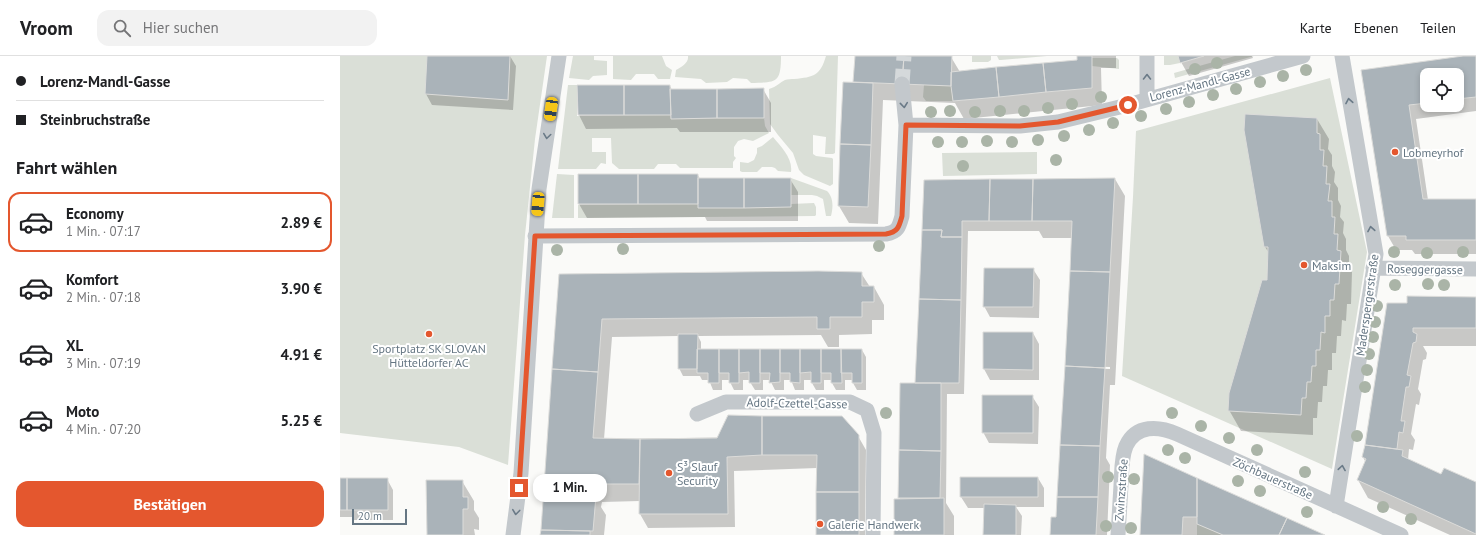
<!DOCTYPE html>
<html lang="de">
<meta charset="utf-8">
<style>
:root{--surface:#fff;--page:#f2f2f2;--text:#202124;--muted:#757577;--line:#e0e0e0;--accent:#e4572e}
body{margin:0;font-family:"PT Sans",sans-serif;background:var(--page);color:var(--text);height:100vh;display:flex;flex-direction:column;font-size:15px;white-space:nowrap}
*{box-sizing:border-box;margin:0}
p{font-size:13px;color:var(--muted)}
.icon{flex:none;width:22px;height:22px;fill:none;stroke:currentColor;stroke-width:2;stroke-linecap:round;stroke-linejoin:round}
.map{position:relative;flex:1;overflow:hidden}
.panel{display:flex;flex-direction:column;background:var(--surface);width:340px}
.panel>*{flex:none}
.hud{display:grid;align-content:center;height:88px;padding:0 16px;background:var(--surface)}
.buttons{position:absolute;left:1080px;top:12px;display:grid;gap:8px}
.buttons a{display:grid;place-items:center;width:44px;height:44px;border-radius:8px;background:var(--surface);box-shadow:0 2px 6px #0003;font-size:20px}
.scale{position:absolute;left:12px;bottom:10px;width:55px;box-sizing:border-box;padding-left:4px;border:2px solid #657683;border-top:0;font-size:11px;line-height:14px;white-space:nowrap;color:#657683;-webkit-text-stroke:3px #fff;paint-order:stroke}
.end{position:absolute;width:18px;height:18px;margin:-9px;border:5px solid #e4572e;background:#fff;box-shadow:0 0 0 2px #fff}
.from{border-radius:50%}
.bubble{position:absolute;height:28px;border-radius:12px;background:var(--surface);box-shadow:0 2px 6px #0003;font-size:13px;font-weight:800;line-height:28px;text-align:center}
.car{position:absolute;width:12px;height:24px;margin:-12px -6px;border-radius:5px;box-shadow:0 0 3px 1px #0007;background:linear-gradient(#f5c518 24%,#345 0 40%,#f5c518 0 76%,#345 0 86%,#f5c518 0)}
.hud b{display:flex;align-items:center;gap:14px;height:38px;font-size:15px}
.hud b+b{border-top:1px solid var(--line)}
.hud i{width:10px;height:10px;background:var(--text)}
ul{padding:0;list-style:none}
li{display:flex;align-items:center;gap:12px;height:60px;margin:0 8px 6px;padding:0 8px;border:2px solid transparent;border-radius:12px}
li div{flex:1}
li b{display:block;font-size:15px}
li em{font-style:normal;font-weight:800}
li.selected{border-color:var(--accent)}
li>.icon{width:36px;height:36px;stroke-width:1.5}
h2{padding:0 16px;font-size:18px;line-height:48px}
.button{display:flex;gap:8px;margin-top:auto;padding:8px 16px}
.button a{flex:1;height:46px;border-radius:12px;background:var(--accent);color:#fff;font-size:16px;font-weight:800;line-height:46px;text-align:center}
header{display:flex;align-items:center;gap:24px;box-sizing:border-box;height:56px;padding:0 20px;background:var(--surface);border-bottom:1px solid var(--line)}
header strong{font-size:19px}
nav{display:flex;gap:22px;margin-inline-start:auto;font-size:14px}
.search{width:280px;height:36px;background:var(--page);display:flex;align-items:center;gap:10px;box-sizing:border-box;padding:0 14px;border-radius:12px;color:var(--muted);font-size:15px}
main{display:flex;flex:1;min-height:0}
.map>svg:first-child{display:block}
</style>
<header>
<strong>Vroom</strong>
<div class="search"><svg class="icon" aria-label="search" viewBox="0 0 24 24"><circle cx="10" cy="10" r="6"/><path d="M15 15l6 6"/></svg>Hier suchen</div>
<nav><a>Karte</a><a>Ebenen</a><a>Teilen</a></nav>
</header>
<main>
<section class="panel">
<div class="hud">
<b><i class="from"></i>Lorenz-Mandl-Gasse</b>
<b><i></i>Steinbruchstraße</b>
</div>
<h2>Fahrt wählen</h2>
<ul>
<li class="selected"><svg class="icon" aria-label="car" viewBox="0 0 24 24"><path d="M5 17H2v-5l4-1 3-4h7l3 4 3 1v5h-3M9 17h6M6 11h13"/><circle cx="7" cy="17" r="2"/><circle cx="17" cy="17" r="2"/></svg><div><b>Economy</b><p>1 Min. · 07:17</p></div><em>2.89 €</em></li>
<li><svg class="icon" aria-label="car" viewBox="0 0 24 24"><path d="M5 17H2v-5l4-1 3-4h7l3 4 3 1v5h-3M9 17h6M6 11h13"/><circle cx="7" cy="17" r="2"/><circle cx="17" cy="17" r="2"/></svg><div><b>Komfort</b><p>2 Min. · 07:18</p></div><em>3.90 €</em></li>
<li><svg class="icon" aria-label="car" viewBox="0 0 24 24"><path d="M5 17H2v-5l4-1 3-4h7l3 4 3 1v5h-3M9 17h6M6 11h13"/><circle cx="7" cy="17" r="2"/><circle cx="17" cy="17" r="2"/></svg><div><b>XL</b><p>3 Min. · 07:19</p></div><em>4.91 €</em></li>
<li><svg class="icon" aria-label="car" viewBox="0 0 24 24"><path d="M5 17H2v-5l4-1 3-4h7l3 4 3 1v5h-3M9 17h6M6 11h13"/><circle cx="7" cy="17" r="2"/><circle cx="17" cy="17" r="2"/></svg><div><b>Moto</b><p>4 Min. · 07:20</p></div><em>5.25 €</em></li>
</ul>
<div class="button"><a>Bestätigen</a></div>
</section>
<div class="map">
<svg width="1136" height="479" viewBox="0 0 1136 479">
<rect width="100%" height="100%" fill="#fafaf8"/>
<path fill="#dadfd7" d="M0 0H207L195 83 185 179 168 409 119 391 0 377Z
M233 0H254V4L267 5V19L253 20 249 24 229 22Z
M273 0H322L326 10 332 14 330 23H318L314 18H296L291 24 273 23Z
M348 0H441C441 28 436 26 411 27L407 23 393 22 387 26 366 27 361 23 335 21 336 14C341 11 349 7 348 0Z
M486 0H498L495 97 493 98H485L486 81 473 79V98L476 100 492 102 493 103V128L490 130 464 119 459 114 453 97 438 79 430 68 429 33C437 31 440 26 445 24 447 23 452 23 454 23 474 21 480 20 486 0Z
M632 0H651V4L648 6H632Z
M657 0H707L661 4H659Z
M824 0H838L840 7 830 9H824Z
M895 0H914L835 22 834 17Z
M752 2H777L779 4V13L752 10Z
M990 22 1027 196 992 413 782 320 793 141 796 75Z
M228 29H237V60L330 59 331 63 424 62 425 70 429 77 413 85 404 83 398 85 394 91V100L396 102 393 106V112H340L336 108H318L314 113H279L272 107 271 82H252V96H266V108L261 107 256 113H218Z
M584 29 611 30 613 45H586L583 41Z
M433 81C441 91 453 102 451 116L438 115 435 112 432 111H422L417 116H402L400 115V106L408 107 414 104 417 97V92L422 90Z
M697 96V118L603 120 602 97Z
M217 118 234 119V162H212Z
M451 122 487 135C494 142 493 152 491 160H486L483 143 477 140 472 139H451Z
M474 147 476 151V159L475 160 238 162V149L358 148V152L450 151 451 148Z
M857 468 883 479H857Z"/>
<path fill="#0003" fill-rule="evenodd" d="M88 0H170L176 10 173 54 92 49 86 38Z
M516 0 611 1 620 16 738 5V0H776V12H761L762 49 624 63 615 47 543 44 538 168 509 167 499 150 514 27Z
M839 0H912L913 2 849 20 841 6Z
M1131 0H1136V55L1076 63 1088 144H1136V198H1075L1072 194H1056L1048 180 1022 14ZM1087 19H1117V49H1087Z
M330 30 332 34 423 33 431 47V76H340L337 72 246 73 239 59Z
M977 63 989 83 988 93 992 99V110L995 116 994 126 998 132V144L1001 150 1000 161 1004 166 1003 177 1006 183V194L1009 200V211L1012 216 1011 248H1007L1006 265 1002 264 1001 280H997L996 297H992V314H988L987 330H983L982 346H978L977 362H973V379L901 375 889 354 927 225 929 197 925 191Z
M239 119H358L360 123H450L458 136V165H367L365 161 247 162 239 148Z
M775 123 785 140 775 329H770L766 402 770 409 767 479H711L717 462 733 182H703L699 175H628L624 338H607L606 447 614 460V479H555L560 443 561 328H576L585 125ZM735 310 770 311V313L735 312Z
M693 213 700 224 699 262 650 261 644 250Z
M521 217 530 231H534L544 249V264H532V278L499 279V291H488L481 279 358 280 361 286V294H522L526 301V334H517L513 327V324H505V334H496L492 327V324H484V334H476L472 327V324H464V334H455L451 324H444V334H435L430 324H423V334H415L410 326V324H403V334H394L390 326V324H382V334H373L369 324H362L360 320H343L339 312V280L272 281 264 383 518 380 526 394 525 479H477V412L394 415 395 471 308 472 300 458V445L262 446 261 451 266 459 264 479H201L219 219Z
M1136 242V290H1083L1087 297 1086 303 1083 304 1078 333 1081 338 1079 349 1076 348 1071 378 1075 384 1073 394 1069 393 1068 404 1102 419 1136 428V479H1110L1028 442 1018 424 1026 407 1023 401 1068 248Z
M693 277 699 288V324H650L644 313Z
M692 340 699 351 698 388 649 387 643 376Z
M805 400 982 479H801Z
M621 422H698L704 432V451H676L682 460 681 479H644L645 452H628L621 441Z
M0 423H47L53 434V464H14L12 461H0Z
M122 425 134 445V454L139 462V474L134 473 135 479H88Z"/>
<path fill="#aab3b9" stroke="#dcdcda" d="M87 0H170L168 44 85 38Z
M515 0H564L562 28 513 26Z
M564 0H612L611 30 562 28Z
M737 0H752V32L706 36 703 7 737 4Z
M838 0H864L840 7Z
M1123 0H1136V41L1117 43V19H1087V47L1069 49 1083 143H1136V184H1066V180H1047L1021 14Z
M703 7 706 36 659 41 656 11Z
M656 11 659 41 613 45 611 30V16Z
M503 26 533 27 531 89 500 88Z
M237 29H284V59H238Z
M284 29H330L331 59H284Z
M424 32V62H377V33Z
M330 33H377V62L331 63Z
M905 58 977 62V77L980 78V94H984L983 110H987L986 128H990L988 145H992V161H995L994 178H998L997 194 1001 195 999 228H995L994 244H990V260H985V277L981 276 980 294H976V310H972L971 326H967L966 342H962L961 359 888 355 889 337 922 224H927L928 191H924L904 74Z
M500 88 531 89 528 151 498 150Z
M238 118H298V148H238Z
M298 118H358V148H298Z
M358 122H404V152H358Z
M404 122H451V151L404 152Z
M775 122 770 216 730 215 732 165H692L693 123Z
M650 123H693L692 165H649Z
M650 123 649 165H622V181H601L602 174H582L584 124Z
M582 174H602L601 181H622L621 244 579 243Z
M644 212H694L693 251H643Z
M478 215 522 216V230H534V246H522V261H490V273H477V261L262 263 258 316 212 313 219 218Z
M730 215 770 216 765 312 725 310Z
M1067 240 1136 241V272H1073V276L1077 278 1076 286 1073 287 1067 319 1071 320 1069 331H1066L1061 365H1065L1063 377 1059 376 1057 393 1025 389 1047 247H1067Z
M579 243 621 244 619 327H575Z
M643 276H693V314L643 313Z
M338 278H358L357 313H338Z
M357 293H379V327H368V317H357Z
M379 293H399V327H389V317H379Z
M399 293H420V327H409V316L399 317Z
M420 293H440V326L429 327 430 317H420Z
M440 293H460V327L450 326V317H440Z
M460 293H481V327H471V316L460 317Z
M481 293H501L502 327H491V317H481Z
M501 293H522V327H512V317H501Z
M725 310 765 312 760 390 720 389Z
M212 313 258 316 253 382 300 383 299 428H252L251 440H256L253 475 201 474Z
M560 327H601V395L559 394Z
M642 339H693V377H642Z
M388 359 422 360V399L387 401 388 458H299L300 383 377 382Z
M422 360H502L519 379V436H476L477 399H422Z
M720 389 760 390 758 441H717Z
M1025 389 1063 394 1062 400 1101 418 1104 412 1136 426V478L1017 424 1026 403 1022 401Z
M559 394 601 395 600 442H558Z
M804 398 857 422V461H843L842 479H800Z
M620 421H698V441H620Z
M0 422H7V454H0Z
M7 422H48V454H7Z
M857 422 947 462 939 479H883L857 468Z
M86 424H123V441H128V453H123V479H87Z
M476 436H519V479H476Z
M717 441H758L756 479H710L711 461H716Z
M604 442V479H554V443Z
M644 448 676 449V479H643Z
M947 462 985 479H939Z
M201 474 250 475V479H200Z"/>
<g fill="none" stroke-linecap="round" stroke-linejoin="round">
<path stroke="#d5d9db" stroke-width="15" stroke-dasharray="15 8" stroke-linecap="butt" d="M562 28 564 0"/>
<path stroke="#c3c8cc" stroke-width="15" d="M807 0V43
M566 69 680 70 718 66 788 49 963 0
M195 180 546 178C558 176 559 171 562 160L566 69 562 28
M1033 212 1136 213
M357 358 386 346H510L527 354 534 377 533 479
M996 450 1036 198 1002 0
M173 479 181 417 199 133 219 0
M778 479C779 462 780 446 781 429 782 416 781 402 786 390 796 368 819 370 837 378L1061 479"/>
</g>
<g fill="#aab4a7">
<circle cx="877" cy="7" r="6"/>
<circle cx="855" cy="13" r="6"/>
<circle cx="966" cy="14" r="6"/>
<circle cx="943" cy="20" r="6"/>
<circle cx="920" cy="26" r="6"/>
<circle cx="896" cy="33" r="6"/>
<circle cx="873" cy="39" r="6"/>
<circle cx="761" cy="41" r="6"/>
<circle cx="849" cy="46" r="6"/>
<circle cx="732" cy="48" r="6"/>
<circle cx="708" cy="52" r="6"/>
<circle cx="826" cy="53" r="6"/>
<circle cx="610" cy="55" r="6"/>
<circle cx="660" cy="55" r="6"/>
<circle cx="684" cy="55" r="6"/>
<circle cx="591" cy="56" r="6"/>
<circle cx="635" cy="56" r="6"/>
<circle cx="801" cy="60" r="6"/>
<circle cx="773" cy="67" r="6"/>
<circle cx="749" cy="74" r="6"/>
<circle cx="724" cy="80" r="6"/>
<circle cx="698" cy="84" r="6"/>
<circle cx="647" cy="85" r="6"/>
<circle cx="598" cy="86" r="6"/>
<circle cx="622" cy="86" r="6"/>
<circle cx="672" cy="86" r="6"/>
<circle cx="716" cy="104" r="6"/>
<circle cx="623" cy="110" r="6"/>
<circle cx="539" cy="190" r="6"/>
<circle cx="283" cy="193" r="6"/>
<circle cx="217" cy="194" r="6"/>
<circle cx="1054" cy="196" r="6"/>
<circle cx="1123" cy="196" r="6"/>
<circle cx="1087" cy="197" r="6"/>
<circle cx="1088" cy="228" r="6"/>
<circle cx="1055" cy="229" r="6"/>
<circle cx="1104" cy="229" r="6"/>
<circle cx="1037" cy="250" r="6"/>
<circle cx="1035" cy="266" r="6"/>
<circle cx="1033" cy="281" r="6"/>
<circle cx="1029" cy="298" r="6"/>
<circle cx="1027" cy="314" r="6"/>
<circle cx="1025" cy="331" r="6"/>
<circle cx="546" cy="357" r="6"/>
<circle cx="832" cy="357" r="6"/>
<circle cx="861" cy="370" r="6"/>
<circle cx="1017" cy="380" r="6"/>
<circle cx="889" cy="382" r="6"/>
<circle cx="828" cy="394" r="6"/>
<circle cx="917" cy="394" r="6"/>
<circle cx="845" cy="402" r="6"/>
<circle cx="965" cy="416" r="6"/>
<circle cx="768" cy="421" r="6"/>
<circle cx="794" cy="423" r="6"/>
<circle cx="898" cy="425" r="6"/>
<circle cx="920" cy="435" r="6"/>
<circle cx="1043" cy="451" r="6"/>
<circle cx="967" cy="456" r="6"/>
<circle cx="1071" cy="463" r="6"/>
<circle cx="766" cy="470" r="6"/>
<circle cx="791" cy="472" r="6"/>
</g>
<defs><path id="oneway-chevron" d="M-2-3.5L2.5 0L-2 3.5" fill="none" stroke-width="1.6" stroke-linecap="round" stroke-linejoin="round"/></defs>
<g stroke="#6a7a87">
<use href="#oneway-chevron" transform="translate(807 21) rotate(-90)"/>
<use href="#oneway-chevron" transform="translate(1009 45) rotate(-100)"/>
<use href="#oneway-chevron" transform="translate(564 49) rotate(84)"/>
<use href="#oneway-chevron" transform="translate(207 80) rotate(98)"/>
<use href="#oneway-chevron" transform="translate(1031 173) rotate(-100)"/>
<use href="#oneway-chevron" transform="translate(1002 412) rotate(-81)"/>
<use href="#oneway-chevron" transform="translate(176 456) rotate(97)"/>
</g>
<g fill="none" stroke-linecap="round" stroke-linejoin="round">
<path stroke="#e4572e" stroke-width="5" d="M179 432 195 180 546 178C558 176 559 171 562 160L566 69 680 70 718 66 788 49"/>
</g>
<g fill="#e4572e" stroke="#fff" stroke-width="1.5">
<circle cx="1055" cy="96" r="4"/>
<circle cx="964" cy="209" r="4"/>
<circle cx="89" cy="278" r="4"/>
<circle cx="329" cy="417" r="4"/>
<circle cx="480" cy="468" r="4"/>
</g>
<g text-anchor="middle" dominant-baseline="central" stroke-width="4" stroke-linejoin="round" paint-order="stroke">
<g font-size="12" fill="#657683" stroke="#fff">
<text transform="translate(860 28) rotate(-15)">Lorenz-Mandl-Gasse</text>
<text transform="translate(1085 213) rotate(1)">Roseggergasse</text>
<text transform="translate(1027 249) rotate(-82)">Maderspergerstraße</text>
<text transform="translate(457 347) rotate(1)">Adolf-Czettel-Gasse</text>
<text transform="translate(933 422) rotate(24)">Zöchbauerstraße</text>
<text transform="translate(781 434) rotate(-86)">Zwinzstraße</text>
</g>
<g font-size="12" fill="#657683" stroke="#fff" text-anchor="start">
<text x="1063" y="96">Lobmeyrhof</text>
<text x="972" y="209">Maksim</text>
<text x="89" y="292" text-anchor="middle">Sportplatz SK SLOVAN<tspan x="89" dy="14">Hütteldorfer AC</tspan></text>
<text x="337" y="410">S³ Slauf<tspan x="337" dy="14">Security</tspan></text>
<text x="488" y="468">Galerie Handwerk</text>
</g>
</g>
</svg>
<div class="buttons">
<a><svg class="icon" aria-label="locate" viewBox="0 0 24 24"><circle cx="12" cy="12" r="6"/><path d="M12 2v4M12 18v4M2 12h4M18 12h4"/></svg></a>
</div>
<div class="scale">20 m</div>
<i class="end from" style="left:788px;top:49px"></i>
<i class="end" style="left:179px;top:432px"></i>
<div class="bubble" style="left:193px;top:418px;width:74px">1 Min.</div>
<i class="car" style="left:211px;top:53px;rotate:188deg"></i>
<i class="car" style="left:198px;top:148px;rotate:185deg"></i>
</div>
</main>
